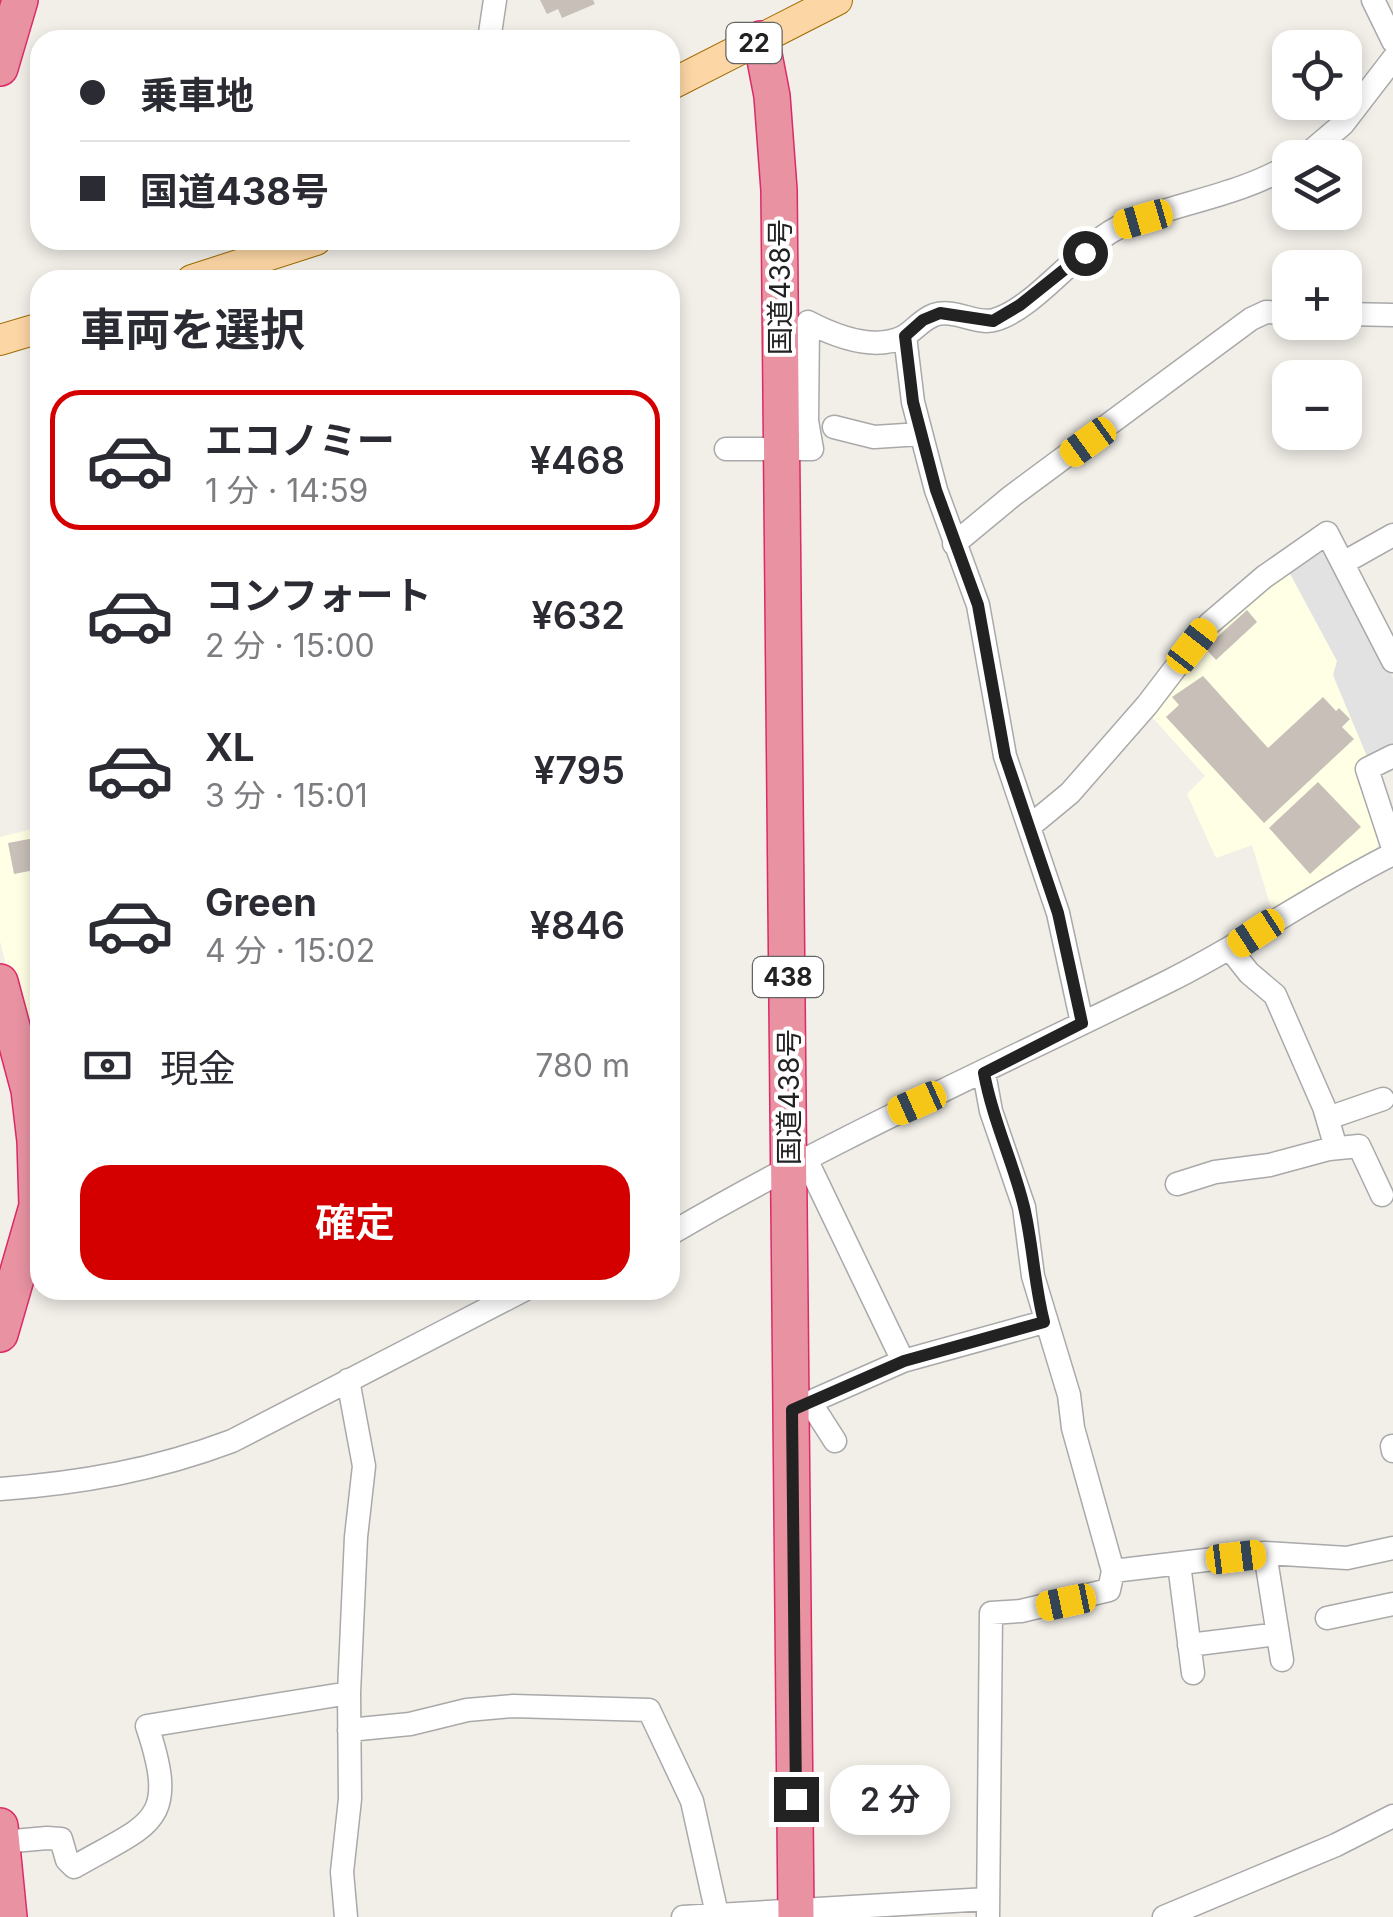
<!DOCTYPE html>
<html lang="ja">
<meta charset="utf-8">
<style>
:root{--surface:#fff;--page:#f2f2f3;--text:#2b2b33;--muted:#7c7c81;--line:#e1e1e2;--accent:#d40000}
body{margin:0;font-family:Inter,"Noto Sans JP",sans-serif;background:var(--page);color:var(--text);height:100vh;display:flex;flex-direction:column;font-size:38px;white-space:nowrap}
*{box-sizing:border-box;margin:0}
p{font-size:32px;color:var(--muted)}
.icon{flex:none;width:55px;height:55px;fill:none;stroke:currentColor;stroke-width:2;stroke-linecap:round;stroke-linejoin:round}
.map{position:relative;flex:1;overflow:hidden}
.panel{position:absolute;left:30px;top:270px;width:650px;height:1030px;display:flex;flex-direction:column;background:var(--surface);border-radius:30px;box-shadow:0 5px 15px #0003}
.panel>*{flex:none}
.top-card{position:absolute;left:30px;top:30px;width:650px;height:220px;border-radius:30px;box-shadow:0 5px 15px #0003;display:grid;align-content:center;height:220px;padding:0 50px;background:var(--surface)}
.buttons{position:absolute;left:1272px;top:30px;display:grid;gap:20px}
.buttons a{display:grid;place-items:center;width:90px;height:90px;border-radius:20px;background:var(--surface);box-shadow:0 5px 15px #0003;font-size:50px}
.end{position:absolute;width:45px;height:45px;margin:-22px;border:12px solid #222;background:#fff;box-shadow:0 0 0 5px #fff}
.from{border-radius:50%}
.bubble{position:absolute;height:70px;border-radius:30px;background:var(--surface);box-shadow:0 5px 15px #0003;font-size:32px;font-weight:600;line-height:70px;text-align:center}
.car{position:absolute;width:30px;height:60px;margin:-30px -15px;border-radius:12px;box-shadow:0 0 8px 2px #0007;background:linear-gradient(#f5c518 24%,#345 0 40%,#f5c518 0 76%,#345 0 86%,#f5c518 0)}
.top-card b{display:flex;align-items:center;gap:35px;height:95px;font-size:38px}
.top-card b+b{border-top:2px solid var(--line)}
.top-card i{width:25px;height:25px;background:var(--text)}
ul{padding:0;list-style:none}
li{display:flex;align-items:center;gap:30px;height:140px;margin:0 20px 15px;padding:0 30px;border:5px solid transparent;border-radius:30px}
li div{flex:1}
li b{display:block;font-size:38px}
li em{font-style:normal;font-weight:600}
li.current{border-color:var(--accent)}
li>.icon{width:90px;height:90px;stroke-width:1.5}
h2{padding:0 50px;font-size:45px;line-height:120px}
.pay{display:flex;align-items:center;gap:25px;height:110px;padding:0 50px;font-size:38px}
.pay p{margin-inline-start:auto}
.cta{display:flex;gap:20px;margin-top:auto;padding:20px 50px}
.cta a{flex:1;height:115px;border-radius:30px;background:var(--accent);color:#fff;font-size:40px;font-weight:600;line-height:115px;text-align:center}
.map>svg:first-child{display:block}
</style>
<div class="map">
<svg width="1393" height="1917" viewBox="0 0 1393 1917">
<rect width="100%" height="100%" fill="#f2efe9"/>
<path fill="#ffffe5" d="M1317 549 1393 678V749L1359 763 1382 834 1376 850 1272 911 1252 845 1216 858 1187 794 1205 776 1152 717 1218 626Z
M40 827V1107L0 941V837Z"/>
<path fill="#e2e2e2" d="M1317 549 1329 552 1393 678V749L1368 759 1333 675 1337 661 1288 570Z"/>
<path fill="#c7bfb8" d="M540 0H593L595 4 562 18 558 9 547 14Z
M1247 610 1257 622 1216 660 1205 648Z
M1203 676 1268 748 1323 697 1336 711 1339 708 1350 719 1342 727 1354 739 1264 823 1166 717 1179 705 1172 697Z
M1318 782 1361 827 1310 874 1269 828Z
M40 837V869L14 874 8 843Z"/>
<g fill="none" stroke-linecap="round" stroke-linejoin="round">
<defs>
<path id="minor" d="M1373 0 1393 41
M489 40 495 0
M1303 158 1343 124 1393 59
M1345 314 1393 315
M905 336 913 402 936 490 978 605 1005 756 1058 913 1082 1023
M834 427 874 437 921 434
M726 449H812L807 421 808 322C835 336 874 351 903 337 914 331 921 320 934 315 954 308 976 325 994 320 1036 309 1083 241 1124 225 1179 202 1238 196 1290 165
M954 544 1012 496 1251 319 1266 312 1290 313
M1343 563 1393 535
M1393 756 1367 769 1393 848
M1030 826 1070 793 1147 705 1209 624 1264 577 1327 533 1393 661
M1230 949 1249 973 1275 995 1324 1107 1336 1148
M984 1073 991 1111 1024 1207 1033 1276 1069 1395 1073 1428 1113 1571 1109 1590 1021 1611 991 1613 988 1917
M1328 1118 1383 1099
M805 1157 903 1361 1044 1322
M1177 1184 1215 1172 1270 1165 1329 1149 1359 1146 1382 1195
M670 1234C831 1139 1002 1064 1169 981 1246 943 1316 892 1393 854
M810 1402 835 1441
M792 1410 903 1361
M1392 1446 1393 1451
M0 1489C81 1483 155 1470 232 1441L524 1290
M1265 1553 1282 1660
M1179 1564 1193 1673
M1113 1571 1265 1553 1347 1558 1393 1548
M1327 1618 1393 1604
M1189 1645 1278 1634
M349 1730 410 1724 467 1710 513 1706 649 1710 692 1801 717 1914
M2 1842 47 1838 61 1839 67 1860 74 1867C150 1823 180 1824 147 1726L349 1693
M346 1917 342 1872 350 1799 349 1693 356 1537 364 1466 348 1380
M683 1917 987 1899
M1164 1917 1336 1845 1393 1816"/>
<path id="major" d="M670 85 837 0
M192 280 316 240
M0 340 40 328"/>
<path id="highway" d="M761 39 772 96 779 190 796 1917
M0 68 20 0
M0 982 29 1090 35 1141 37 1206 0 1334
M0 1826 9 1917"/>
</defs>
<use href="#minor" stroke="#a9a9a9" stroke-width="25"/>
<use href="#major" stroke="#a06b00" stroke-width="32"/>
<use href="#highway" stroke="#dc2a67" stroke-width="38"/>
<use href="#minor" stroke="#fff" stroke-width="22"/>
<use href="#major" stroke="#fcd6a4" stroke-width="30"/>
<use href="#highway" stroke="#e892a2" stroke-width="35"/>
</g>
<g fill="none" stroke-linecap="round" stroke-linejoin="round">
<path stroke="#222" stroke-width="12" d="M796 1799 792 1410 904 1361 1044 1322C1034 1283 1033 1245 1024 1207 1013 1161 993 1122 984 1073L1082 1023 1058 913 1005 756 978 605 936 490 913 402 905 336 923 320 940 313 993 321 1020 305 1085 253"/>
</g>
<g text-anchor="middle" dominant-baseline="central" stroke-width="8" stroke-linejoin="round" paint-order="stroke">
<g fill="#fff" stroke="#646464" stroke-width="2.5">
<rect x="726.5" y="23" width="55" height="40" rx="8"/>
<rect x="753" y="957" width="70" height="40" rx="8"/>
</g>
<g font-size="25" font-weight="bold" fill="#222">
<text x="754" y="43">22</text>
<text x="788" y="977">438</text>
</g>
<g font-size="28" fill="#222" stroke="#fff">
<text transform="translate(780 287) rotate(-90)">国道438号</text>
<text transform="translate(789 1097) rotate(-90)">国道438号</text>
</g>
</g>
</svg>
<div class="buttons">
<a><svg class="icon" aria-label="locate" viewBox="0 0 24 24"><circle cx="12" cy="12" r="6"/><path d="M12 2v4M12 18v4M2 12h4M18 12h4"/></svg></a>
<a><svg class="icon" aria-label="layers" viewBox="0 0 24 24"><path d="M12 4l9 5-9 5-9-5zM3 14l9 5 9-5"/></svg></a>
<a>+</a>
<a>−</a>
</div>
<i class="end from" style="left:1085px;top:253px"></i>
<i class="end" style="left:796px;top:1799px"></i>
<div class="bubble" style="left:830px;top:1765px;width:120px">2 分</div>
<i class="car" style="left:1143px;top:219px;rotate:254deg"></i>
<i class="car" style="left:1088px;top:442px;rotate:234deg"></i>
<i class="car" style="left:1192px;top:646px;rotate:38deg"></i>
<i class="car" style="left:1256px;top:933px;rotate:237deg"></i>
<i class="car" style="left:917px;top:1103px;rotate:246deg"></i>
<i class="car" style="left:1236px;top:1557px;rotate:83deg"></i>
<i class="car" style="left:1066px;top:1602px;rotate:258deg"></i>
<div class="top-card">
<b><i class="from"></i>乗車地</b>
<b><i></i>国道438号</b>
</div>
<section class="panel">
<h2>車両を選択</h2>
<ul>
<li class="current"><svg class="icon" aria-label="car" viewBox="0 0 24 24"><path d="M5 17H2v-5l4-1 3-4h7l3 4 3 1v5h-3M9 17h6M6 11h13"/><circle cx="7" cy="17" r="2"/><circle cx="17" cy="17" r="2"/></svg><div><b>エコノミー</b><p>1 分 · 14:59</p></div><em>¥468</em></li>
<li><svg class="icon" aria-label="car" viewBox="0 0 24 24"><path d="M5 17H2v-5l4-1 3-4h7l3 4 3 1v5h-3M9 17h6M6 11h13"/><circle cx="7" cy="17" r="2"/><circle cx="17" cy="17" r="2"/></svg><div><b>コンフォート</b><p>2 分 · 15:00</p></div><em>¥632</em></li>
<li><svg class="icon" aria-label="car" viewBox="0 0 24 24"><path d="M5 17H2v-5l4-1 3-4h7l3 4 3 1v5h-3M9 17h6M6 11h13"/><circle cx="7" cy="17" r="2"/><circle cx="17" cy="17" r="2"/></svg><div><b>XL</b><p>3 分 · 15:01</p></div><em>¥795</em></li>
<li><svg class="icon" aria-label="car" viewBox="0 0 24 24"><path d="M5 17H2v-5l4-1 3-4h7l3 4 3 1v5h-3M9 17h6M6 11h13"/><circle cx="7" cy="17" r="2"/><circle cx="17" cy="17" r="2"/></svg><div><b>Green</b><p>4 分 · 15:02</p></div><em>¥846</em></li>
</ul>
<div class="pay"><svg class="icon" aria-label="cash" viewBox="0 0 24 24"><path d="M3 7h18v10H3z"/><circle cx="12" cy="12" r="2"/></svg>現金<p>780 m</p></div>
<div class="cta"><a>確定</a></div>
</section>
</div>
